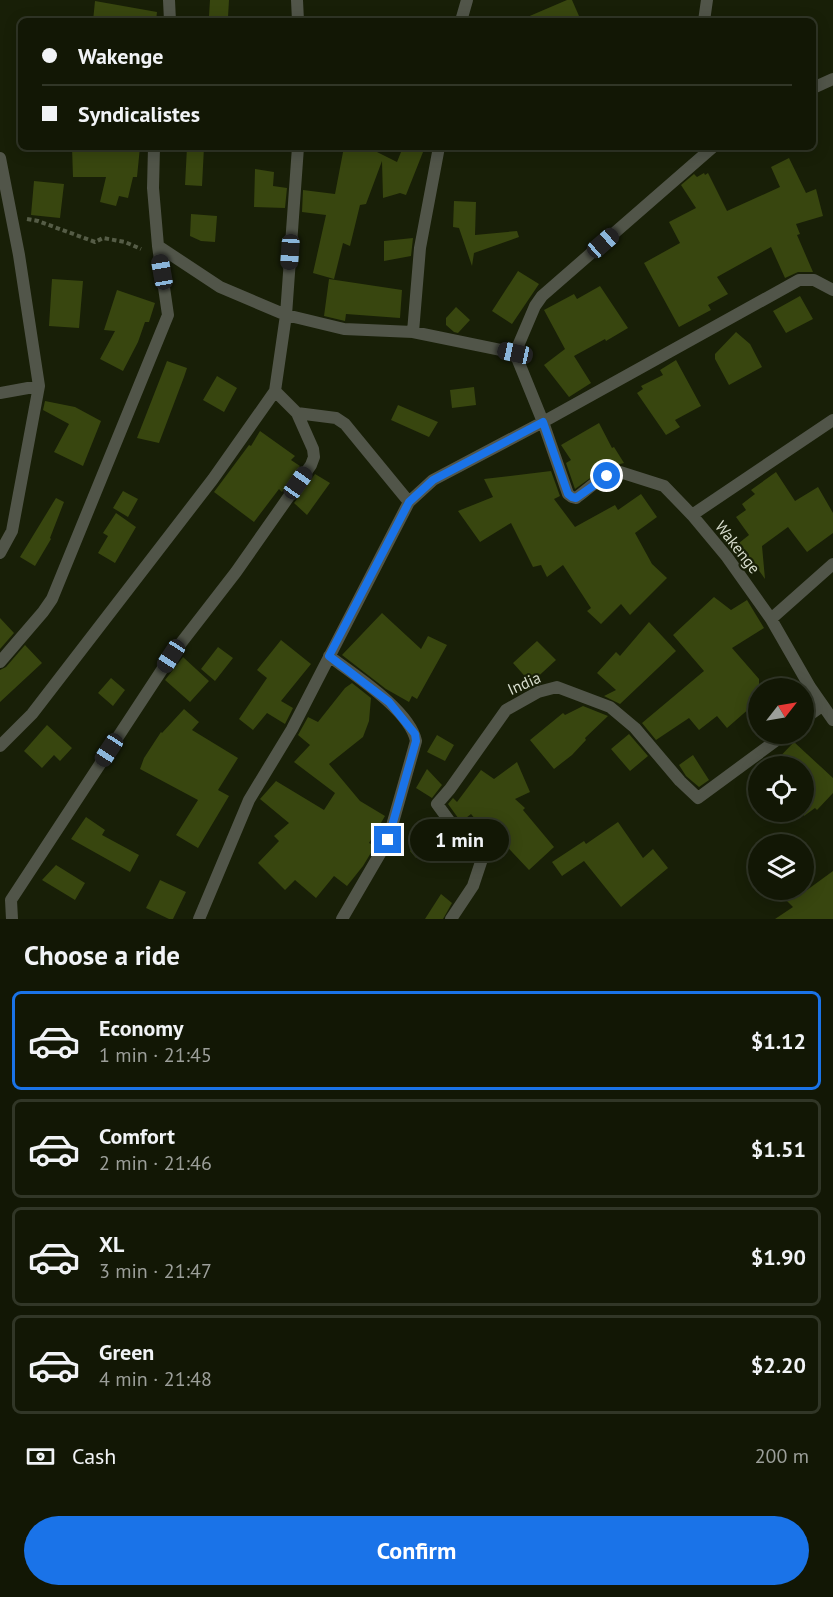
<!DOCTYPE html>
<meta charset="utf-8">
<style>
:root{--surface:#121705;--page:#1b200f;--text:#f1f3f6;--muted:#9c9f9a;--line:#313627;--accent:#1a73e8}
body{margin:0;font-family:"PT Sans",sans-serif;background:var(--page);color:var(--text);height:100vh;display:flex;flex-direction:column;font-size:22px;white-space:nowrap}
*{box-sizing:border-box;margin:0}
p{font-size:20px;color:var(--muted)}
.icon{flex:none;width:33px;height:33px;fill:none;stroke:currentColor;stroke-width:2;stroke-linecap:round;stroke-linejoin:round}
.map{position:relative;height:919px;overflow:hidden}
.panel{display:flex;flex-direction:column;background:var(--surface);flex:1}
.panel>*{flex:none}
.hud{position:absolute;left:18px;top:18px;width:798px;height:132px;border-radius:9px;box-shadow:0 3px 15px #0003,0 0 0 2px var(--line);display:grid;align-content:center;height:132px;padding:0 24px;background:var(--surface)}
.needle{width:39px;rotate:59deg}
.fabs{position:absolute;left:748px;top:678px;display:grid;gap:12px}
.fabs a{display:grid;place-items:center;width:66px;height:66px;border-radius:50%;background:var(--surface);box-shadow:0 3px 15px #0003,0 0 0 2px var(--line);font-size:30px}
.end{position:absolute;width:27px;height:27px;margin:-14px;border:8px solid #1a73e8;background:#fff;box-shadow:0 0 0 3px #fff}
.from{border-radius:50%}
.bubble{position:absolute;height:42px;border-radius:21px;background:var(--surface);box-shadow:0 3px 15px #0003,0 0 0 2px var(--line);font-size:20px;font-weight:700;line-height:42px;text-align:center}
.car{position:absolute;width:18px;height:36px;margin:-18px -9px;border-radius:8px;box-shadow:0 0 4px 2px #0007;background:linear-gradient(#222 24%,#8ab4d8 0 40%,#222 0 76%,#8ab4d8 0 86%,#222 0)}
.hud b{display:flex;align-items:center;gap:21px;height:57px;font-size:22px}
.hud b+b{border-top:2px solid var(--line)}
.hud i{width:15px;height:15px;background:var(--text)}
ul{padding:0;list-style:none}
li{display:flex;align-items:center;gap:18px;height:99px;margin:0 12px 9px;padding:0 12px;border:3px solid var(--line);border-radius:9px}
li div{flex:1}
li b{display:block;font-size:22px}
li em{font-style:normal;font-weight:700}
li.selected{border-color:var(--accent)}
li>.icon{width:54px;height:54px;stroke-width:1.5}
h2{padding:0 24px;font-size:27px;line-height:72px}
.pay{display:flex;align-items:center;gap:15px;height:66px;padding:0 24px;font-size:22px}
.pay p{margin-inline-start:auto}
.cta{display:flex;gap:12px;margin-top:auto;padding:12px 24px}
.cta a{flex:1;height:69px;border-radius:36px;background:var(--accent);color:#fff;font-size:24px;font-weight:700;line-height:69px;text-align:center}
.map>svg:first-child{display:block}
</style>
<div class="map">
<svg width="833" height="919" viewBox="0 0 833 919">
<rect width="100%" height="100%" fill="#181f07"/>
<path fill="#38460f" d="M210 0H229L228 17 209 16Z
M567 0H572L579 16 566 21H518Z
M95 1 157 12 156 21H93Z
M72 147H140L137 177H133L128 198 119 196 116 206 100 202 106 177H73Z
M187 147H204L202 186 185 185Z
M344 147H367L397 162 403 147H425L406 195 400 193 383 198 382 161 366 204 360 205 350 246 343 243 334 279 313 273 326 215 302 212 303 190 335 194Z
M789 158 806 193 816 189 823 216 796 224 800 234 797 235 813 272H798L785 278 771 247 717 277 728 294 708 305 711 310 679 327 644 263 680 243 669 222 696 208 681 185 694 174 697 177 704 173 705 175 708 173 727 211 780 187 771 167Z
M255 169 274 172 273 186 287 188 285 208 254 207Z
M34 181 64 184 60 218 31 215Z
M454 201 476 202 475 235 517 231 519 237 474 253 472 266 459 228 453 227Z
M191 214 217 216 215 242 201 241 190 236Z
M413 238 411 256 384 261V241Z
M518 271 539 284 512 324 492 311Z
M52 279 83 281 79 328 49 326Z
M329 279 402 290 400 318 346 314 345 321 324 316Z
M600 286 628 328 606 341 605 339 574 356 591 383 569 397 544 365 565 349 544 310 574 294 577 299Z
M117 290 155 303 149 322H145L138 342 123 371 100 359 115 331 104 330Z
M800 296 813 319 786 333 773 311Z
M456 307 470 320 458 333 454 332 446 325V318Z
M736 332 750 344 762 367 729 385 715 359V354Z
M676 360 701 406 675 420 680 427 666 435 637 393 643 389 641 386 663 375 660 370Z
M167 361 187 368 184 377 159 443 137 438Z
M217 376 237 388 224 412 203 400Z
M474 387 476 405 452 408 450 390Z
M45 401 75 407 101 421 83 466 54 452 69 424 43 410Z
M398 405 438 422 429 437 391 420Z
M599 423 612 448 614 447 624 463 604 468 575 489 566 463 571 460 561 445Z
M260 431 295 456 291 460 300 466 282 492 279 489 254 522 214 492 249 445 251 446Z
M551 471 560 496 554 499 575 527 615 505 618 510 641 494 657 517 635 533 652 564 667 578 630 615 621 604 601 624 587 611 591 608 563 565 547 577 541 565 533 567 511 523 480 542 458 511 493 497 484 479Z
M776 472 795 501 818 487 833 513V533L807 552 788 527 762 546 765 579 739 543 749 535 736 517 746 510 742 504 755 494 751 490Z
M315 474 330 483 307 515 294 503Z
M123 491 138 499 128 517 113 508Z
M56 498 64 502 50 538 51 539 35 566 20 557Z
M116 513 136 527 115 563 98 553 108 536 103 533Z
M714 597 731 610 747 600 764 628 732 648 759 679V700L727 728 717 716 699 730 689 718 656 740 642 723 704 671 673 635Z
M382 613 421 649 428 636 447 645 417 699 412 696 409 702 386 689 342 655Z
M0 618 14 633 0 649Z
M649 622 676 651 620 704 604 696 616 690 597 673 616 652 620 656Z
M281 640 311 664 281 701 293 708 285 724 267 713 253 730 239 719 267 678 257 670Z
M537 641 556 660 531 683 513 663Z
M25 645 42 663 0 702V670L6 667Z
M218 647 233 658 215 681 201 669Z
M183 657 209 681 190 702 165 680Z
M111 678 125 690 113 706 98 693Z
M352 683 371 698 369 721 363 737 329 764 360 801 385 816 369 843 375 846 363 866 347 886 334 876 316 898 295 880 285 890 258 863 279 841 274 836 289 823 260 799 276 781 324 810 335 793 294 762 310 745 298 735 308 717 318 722 345 688Z
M583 706 608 716 585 738 586 740 572 755 554 769 530 740 563 713 565 715Z
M184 709 199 722 192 730 238 758 218 790 229 796 198 848 176 835 198 800 140 769 144 758 161 732 162 733Z
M47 725 72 748 60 761 54 755 42 768 24 751Z
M629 734 648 756 630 771 611 749Z
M437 735 454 745 445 761 427 752Z
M794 742 833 778V793L817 810 815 808 804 816V766H771Z
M693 755 709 780 699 787 686 776 679 765Z
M517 762 530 792 515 799 525 808 523 810 554 847 529 870 492 831 487 833 471 814 461 822 448 804 453 798 457 802 481 770 494 779Z
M427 769 442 785 432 798 416 788Z
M86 817 105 830 102 835 139 855 130 872 71 839Z
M438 819 448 833 416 858 410 851Z
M618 822 643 858 653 849 668 868 621 907 584 861 562 876 552 862 584 841 586 844Z
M56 865 85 883 75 900 42 880Z
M833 871V919H775L793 907 776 890H807Z
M160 880 186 892 173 919H169L146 908Z
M441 894 452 903 443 919H425Z"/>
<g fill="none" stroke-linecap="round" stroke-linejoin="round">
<path stroke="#555c46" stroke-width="4" stroke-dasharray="4.5 3" stroke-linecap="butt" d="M27 219 38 221 95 242 103 238 125 242 141 249"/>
<path stroke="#515549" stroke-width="12" d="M169 0 170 21
M297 0 298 21
M461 21 467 0
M704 21 707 0
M813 88 833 79
M0 158 19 255 39 386 12 531 0 553
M158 246 220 287 286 315 344 329 413 332 515 353 543 422 568 494 572 497 576 498C589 489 604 472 620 472L664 486 692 515 727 557 771 619 810 687 833 720
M413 332 420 248 439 147
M515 353 535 306 542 296 713 147
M0 393 39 386
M297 413 336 418 345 424 409 502
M692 515 833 420
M771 619 833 564
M329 656C353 674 410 710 416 741L388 840 342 919
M0 662 43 612 52 599 168 315 158 246 153 188 154 147
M804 719 822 706
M0 746 32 714 213 479 275 391 286 315 298 147
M12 919 11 900 171 656 236 572 311 465 314 457 313 449 297 413 275 391
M199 919 249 800 292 729 409 502 433 480 543 422 799 280H814L833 290
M451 919 473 886 482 859 472 852 437 804 450 789 506 710 538 692 557 687 610 707 635 728 680 781 698 798 785 734"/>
</g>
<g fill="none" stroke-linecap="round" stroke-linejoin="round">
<path stroke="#1a73e8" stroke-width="8" d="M388 840 416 741 415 734 389 702 329 656 409 502 433 480 543 422 568 494 572 497 576 498 607 476"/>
</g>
<g text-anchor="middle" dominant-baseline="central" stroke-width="4.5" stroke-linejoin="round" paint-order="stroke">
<g font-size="16" fill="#d8ddce" stroke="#181f07">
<text transform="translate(738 547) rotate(52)">Wakenge</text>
<text transform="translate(524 683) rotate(-24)">India</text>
</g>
</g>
</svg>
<div class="fabs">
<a><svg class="needle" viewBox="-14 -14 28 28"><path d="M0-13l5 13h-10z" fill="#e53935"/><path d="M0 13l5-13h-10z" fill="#9c9f9a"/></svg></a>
<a><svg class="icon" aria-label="locate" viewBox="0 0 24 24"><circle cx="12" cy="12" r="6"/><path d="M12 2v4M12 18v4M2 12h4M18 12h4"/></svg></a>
<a><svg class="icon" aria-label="layers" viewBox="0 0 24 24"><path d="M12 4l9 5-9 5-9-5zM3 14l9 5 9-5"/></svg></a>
</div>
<i class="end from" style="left:607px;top:476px"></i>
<i class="end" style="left:388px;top:840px"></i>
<div class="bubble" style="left:410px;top:819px;width:99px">1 min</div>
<i class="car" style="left:603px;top:243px;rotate:49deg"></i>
<i class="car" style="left:290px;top:252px;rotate:184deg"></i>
<i class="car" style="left:162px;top:272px;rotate:350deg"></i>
<i class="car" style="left:515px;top:353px;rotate:282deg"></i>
<i class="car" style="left:298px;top:483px;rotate:35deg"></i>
<i class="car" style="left:171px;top:656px;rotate:213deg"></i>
<i class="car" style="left:109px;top:750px;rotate:213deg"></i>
<div class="hud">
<b><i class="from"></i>Wakenge</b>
<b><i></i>Syndicalistes</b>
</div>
</div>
<section class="panel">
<h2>Choose a ride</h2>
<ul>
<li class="selected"><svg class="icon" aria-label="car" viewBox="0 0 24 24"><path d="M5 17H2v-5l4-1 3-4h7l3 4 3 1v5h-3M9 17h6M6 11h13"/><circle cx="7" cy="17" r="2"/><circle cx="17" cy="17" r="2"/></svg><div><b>Economy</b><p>1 min · 21:45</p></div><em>$1.12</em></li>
<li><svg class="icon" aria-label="car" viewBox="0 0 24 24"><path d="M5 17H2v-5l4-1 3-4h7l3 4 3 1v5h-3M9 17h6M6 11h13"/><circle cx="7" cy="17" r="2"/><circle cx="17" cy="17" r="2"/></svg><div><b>Comfort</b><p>2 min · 21:46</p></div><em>$1.51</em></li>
<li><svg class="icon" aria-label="car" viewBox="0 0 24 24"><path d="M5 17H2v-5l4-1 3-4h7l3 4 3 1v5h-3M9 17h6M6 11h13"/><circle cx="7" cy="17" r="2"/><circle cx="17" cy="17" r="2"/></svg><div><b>XL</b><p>3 min · 21:47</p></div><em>$1.90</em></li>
<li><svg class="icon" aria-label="car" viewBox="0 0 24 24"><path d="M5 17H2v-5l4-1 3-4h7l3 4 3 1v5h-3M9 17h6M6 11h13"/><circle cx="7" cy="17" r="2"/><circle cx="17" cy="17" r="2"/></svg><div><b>Green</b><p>4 min · 21:48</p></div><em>$2.20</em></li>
</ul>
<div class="pay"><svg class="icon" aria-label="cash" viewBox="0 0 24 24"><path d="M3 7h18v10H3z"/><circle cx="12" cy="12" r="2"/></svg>Cash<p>200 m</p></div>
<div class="cta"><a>Confirm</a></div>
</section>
